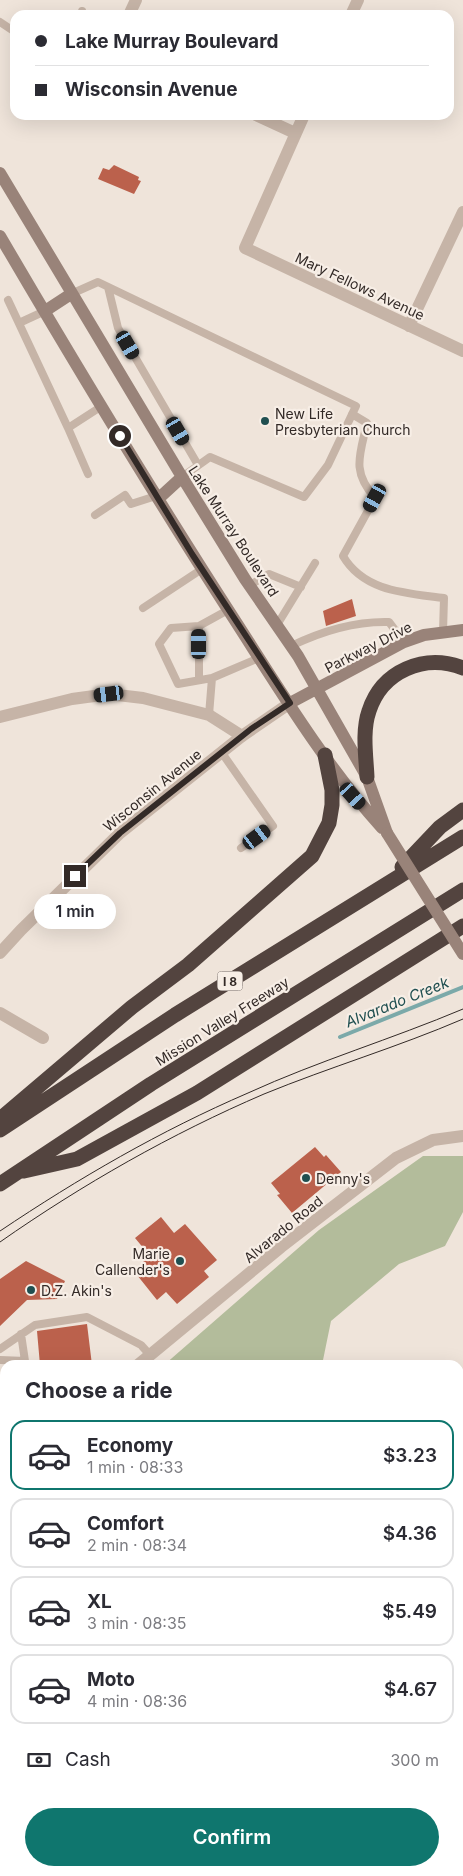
<!DOCTYPE html>
<meta charset="utf-8">
<style>
:root{--surface:#fff;--page:#f7f7f7;--text:#2b2b33;--muted:#7c7c81;--line:#e1e1e2;--accent:#0f766e}
body{margin:0;font-family:Inter,sans-serif;background:var(--page);color:var(--text);height:100vh;display:flex;flex-direction:column;font-size:19px;white-space:nowrap}
*{box-sizing:border-box;margin:0}
p{font-size:16px;color:var(--muted)}
.icon{flex:none;width:28px;height:28px;fill:none;stroke:currentColor;stroke-width:2;stroke-linecap:round;stroke-linejoin:round}
.map{position:relative;flex:1;overflow:hidden}
.sheet{position:absolute;left:0px;top:1360px;width:464px;height:516px;display:flex;flex-direction:column;background:var(--surface);border-radius:15px 15px 0 0;box-shadow:0 5px 20px #0002}
.sheet>*{flex:none}
.guide{position:absolute;left:10px;top:10px;width:444px;height:110px;border-radius:15px;box-shadow:0 5px 20px #0002;display:grid;align-content:center;height:110px;padding:0 25px;background:var(--surface)}
.end{position:absolute;width:22px;height:22px;margin:-11px;border:6px solid #332a27;background:#fff;box-shadow:0 0 0 2px #fff}
.from{border-radius:50%}
.bubble{position:absolute;height:35px;border-radius:18px;background:var(--surface);box-shadow:0 5px 20px #0002;font-size:16px;font-weight:600;line-height:35px;text-align:center}
.car{position:absolute;width:15px;height:30px;margin:-15px -8px;border-radius:6px;box-shadow:0 0 4px 1px #0007;background:linear-gradient(#222 24%,#8ab4d8 0 40%,#222 0 76%,#8ab4d8 0 86%,#222 0)}
.guide b{display:flex;align-items:center;gap:18px;height:48px;font-size:19px}
.guide b+b{border-top:1px solid var(--line)}
.guide i{width:12px;height:12px;background:var(--text)}
ul{padding:0;list-style:none}
li{display:flex;align-items:center;gap:15px;height:70px;margin:0 10px 8px;padding:0 15px;border:2px solid var(--line);border-radius:15px}
li div{flex:1}
li b{display:block;font-size:19px}
li em{font-style:normal;font-weight:600}
li.on{border-color:var(--accent)}
li>.icon{width:45px;height:45px;stroke-width:1.5}
h2{padding:0 25px;font-size:22px;line-height:60px}
.pay{display:flex;align-items:center;gap:12px;height:55px;padding:0 25px;font-size:19px}
.pay p{margin-inline-start:auto}
.button{display:flex;gap:10px;margin-top:auto;padding:10px 25px}
.button a{flex:1;height:58px;border-radius:30px;background:var(--accent);color:#fff;font-size:20px;font-weight:600;line-height:58px;text-align:center}
.map>svg:first-child{display:block}
</style>
<div class="map">
<svg width="463" height="1876" viewBox="0 0 463 1876">
<rect width="100%" height="100%" fill="#efe4da"/>
<path fill="#b3bc9b" d="M423 1156H463V1212L445 1246 399 1264 331 1321 322 1365H164L319 1230Z
M5 1492V1544L0 1546V1496Z
M0 1845 5 1846V1871H249L267 1876H0Z"/>
<g fill="none" stroke-linecap="round" stroke-linejoin="round">
<path stroke="#7ba9a9" stroke-width="4" d="M340 1037 463 987"/>
</g>
<path fill="#bb614c" d="M114 165 139 177 138 180 141 181 134 194 98 179 103 168 109 170Z
M352 599 356 616 326 626 323 611Z
M315 1147 324 1157 326 1155 341 1172 292 1213 277 1195 280 1194 271 1183Z
M161 1217 174 1233 185 1224 217 1260 204 1271 209 1277 177 1304 166 1292 157 1300 137 1275 147 1266 143 1261 150 1256 135 1238Z
M26 1261 65 1281 57 1299 27 1300 0 1326V1279Z
M87 1324 92 1365H40L37 1331Z"/>
<g fill="none" stroke-linecap="round" stroke-linejoin="round">
<path stroke="#c6b4a7" stroke-width="8" d="M81 15 82 11
M0 22 15 32
M108 287 118 328 198 465
M71 294 98 282 356 406 328 465 304 497 210 457 182 477
M8 300 68 428
M19 323 45 311
M352 414 367 423C360 455 351 471 375 498L343 556C364 592 407 593 444 598L443 632
M88 474 68 428 102 406
M95 515 125 495 131 504 156 496
M250 585 269 574 301 587
M143 608 202 569
M277 625 315 563
M199 626V680
M291 646C322 631 354 621 389 622L404 642
M212 678 178 684 159 644 171 628 199 626 228 610
M209 715 212 678 259 658
M222 753 273 826 241 848
M0 1349 35 1325 87 1317 141 1345 150 1355
M0 1360 25 1361 21 1334
M0 1461 5 1458"/>
<path stroke="#c6b4a7" stroke-width="12" d="M129 15 136 0
M351 15 358 0
M256 115 295 133
M304 115 245 248 463 351
M409 326 463 212
M0 717 72 699 109 694 143 698 209 715 242 736
M459 1425 463 1427
M459 1520 463 1511
M459 1576 463 1577
M0 1632 5 1626
M0 1772 5 1773
M459 1847H463"/>
<path stroke="#c6b4a7" stroke-width="12" d="M0 953 21 930 120 833 242 736 290 703
M0 1013 43 1038
M138 1365 281 1247 396 1158 433 1140 463 1136
M0 1387 5 1388"/>
<path stroke="#998379" stroke-width="12" d="M0 173 182 477 245 579 298 656 367 777 387 833
M0 236C76 366 154 495 236 622 281 692 326 766 382 828
M45 311 71 294
M158 499 182 477
M290 703 404 642 424 635 463 630"/>
<path stroke="#53443f" stroke-width="15" d="M367 777C366 756 362 731 369 711 382 671 424 653 463 668
M402 867 440 827 463 810
M0 1119 132 1007 188 965 312 856 329 823 332 805V790L325 755
M0 1130 175 1015 463 837
M24 1171 77 1159 197 1093 463 926
M0 1184 151 1084 463 890"/>
<path stroke="#332a27" stroke-width="1" d="M0 1231C79 1178 160 1131 248 1093 318 1061 392 1039 463 1009
M0 1242C83 1184 171 1134 264 1094 330 1067 398 1047 463 1019"/>
<path stroke="#998379" stroke-width="12" d="M387 833 463 954"/>
</g>
<g fill="none" stroke-linecap="round" stroke-linejoin="round">
<path stroke="#332a27" stroke-width="6" d="M75 876 120 833 251 729 290 703 192 554 120 436"/>
</g>
<g fill="#204f50" stroke="#f7eee6" stroke-width="2">
<circle cx="265" cy="421" r="5"/>
<circle cx="306" cy="1178" r="5"/>
<circle cx="180" cy="1261" r="5"/>
<circle cx="31" cy="1290" r="5"/>
</g>
<g text-anchor="middle" dominant-baseline="central" stroke-width="4.5" stroke-linejoin="round" paint-order="stroke">
<rect fill="#f7eee6" stroke="#6e6560" stroke-width="1" x="217.5" y="971.5" width="25" height="19" rx="4"/>
<g font-size="12" font-weight="bold" fill="#332a27">
<text x="230" y="981">I 8</text>
</g>
<g font-size="14" fill="#332a27" stroke="#f7eee6">
<text transform="translate(360 286) rotate(25)">Mary Fellows Avenue</text>
<text transform="translate(234 531) rotate(57)">Lake Murray Boulevard</text>
<text transform="translate(368 647) rotate(-27)">Parkway Drive</text>
<text transform="translate(152 790) rotate(-39)">Wisconsin Avenue</text>
<text transform="translate(222 1021) rotate(-32)">Mission Valley Freeway</text>
<text transform="translate(283 1229) rotate(-39)">Alvarado Road</text>
</g>
<g font-size="14" fill="#332a27" stroke="#f7eee6" text-anchor="start">
<text x="275" y="413">New Life<tspan x="275" dy="16">Presbyterian Church</tspan></text>
<text x="316" y="1178">Denny's</text>
<text x="170" y="1253" text-anchor="end">Marie<tspan x="170" dy="16">Callender's</tspan></text>
<text x="41" y="1290">D.Z. Akin's</text>
</g>
<g font-size="15" font-style="italic" fill="#204f50" stroke="#f7eee6">
<text transform="translate(397 1002) rotate(-22)">Alvarado Creek</text>
</g>
</g>
</svg>
<i class="end from" style="left:120px;top:436px"></i>
<i class="end" style="left:75px;top:876px"></i>
<div class="bubble" style="left:34px;top:894px;width:82px">1 min</div>
<i class="car" style="left:128px;top:345px;rotate:150deg"></i>
<i class="car" style="left:178px;top:431px;rotate:150deg"></i>
<i class="car" style="left:375px;top:498px;rotate:209deg"></i>
<i class="car" style="left:199px;top:644px;rotate:0deg"></i>
<i class="car" style="left:109px;top:694px;rotate:263deg"></i>
<i class="car" style="left:353px;top:796px;rotate:138deg"></i>
<i class="car" style="left:257px;top:837px;rotate:54deg"></i>
<div class="guide">
<b><i class="from"></i>Lake Murray Boulevard</b>
<b><i></i>Wisconsin Avenue</b>
</div>
<section class="sheet">
<h2>Choose a ride</h2>
<ul>
<li class="on"><svg class="icon" aria-label="car" viewBox="0 0 24 24"><path d="M5 17H2v-5l4-1 3-4h7l3 4 3 1v5h-3M9 17h6M6 11h13"/><circle cx="7" cy="17" r="2"/><circle cx="17" cy="17" r="2"/></svg><div><b>Economy</b><p>1 min · 08:33</p></div><em>$3.23</em></li>
<li><svg class="icon" aria-label="car" viewBox="0 0 24 24"><path d="M5 17H2v-5l4-1 3-4h7l3 4 3 1v5h-3M9 17h6M6 11h13"/><circle cx="7" cy="17" r="2"/><circle cx="17" cy="17" r="2"/></svg><div><b>Comfort</b><p>2 min · 08:34</p></div><em>$4.36</em></li>
<li><svg class="icon" aria-label="car" viewBox="0 0 24 24"><path d="M5 17H2v-5l4-1 3-4h7l3 4 3 1v5h-3M9 17h6M6 11h13"/><circle cx="7" cy="17" r="2"/><circle cx="17" cy="17" r="2"/></svg><div><b>XL</b><p>3 min · 08:35</p></div><em>$5.49</em></li>
<li><svg class="icon" aria-label="car" viewBox="0 0 24 24"><path d="M5 17H2v-5l4-1 3-4h7l3 4 3 1v5h-3M9 17h6M6 11h13"/><circle cx="7" cy="17" r="2"/><circle cx="17" cy="17" r="2"/></svg><div><b>Moto</b><p>4 min · 08:36</p></div><em>$4.67</em></li>
</ul>
<div class="pay"><svg class="icon" aria-label="cash" viewBox="0 0 24 24"><path d="M3 7h18v10H3z"/><circle cx="12" cy="12" r="2"/></svg>Cash<p>300 m</p></div>
<div class="button"><a>Confirm</a></div>
</section>
</div>
